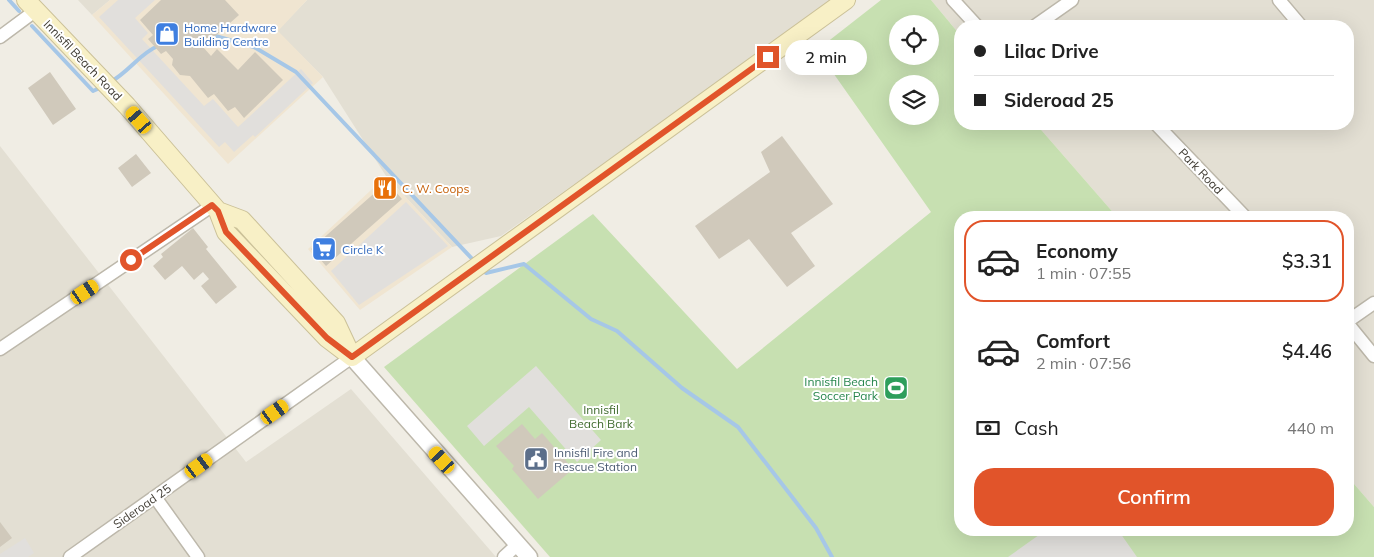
<!DOCTYPE html>
<meta charset="utf-8">
<style>
:root{--surface:#fff;--page:#f6f6f6;--text:#222;--muted:#767676;--line:#e0e0e0;--accent:#e1542a}
body{margin:0;font-family:Mulish,sans-serif;background:var(--page);color:var(--text);height:100vh;display:flex;flex-direction:column;font-size:19px;white-space:nowrap}
*{box-sizing:border-box;margin:0}
p{font-size:16px;color:var(--muted)}
.icon{flex:none;width:28px;height:28px;fill:none;stroke:currentColor;stroke-width:2;stroke-linecap:round;stroke-linejoin:round}
.map{position:relative;flex:1;overflow:hidden}
.side{position:absolute;left:954px;top:211px;width:400px;height:325px;display:flex;flex-direction:column;background:var(--surface);border-radius:20px;box-shadow:0 5px 20px #0002}
.side>*{flex:none}
.guide{position:absolute;left:954px;top:20px;width:400px;height:110px;border-radius:20px;box-shadow:0 5px 20px #0002;display:grid;align-content:center;height:110px;padding:0 20px;background:var(--surface)}
.controls{position:absolute;left:889px;top:15px;display:grid;gap:10px}
.controls a{display:grid;place-items:center;width:50px;height:50px;border-radius:50%;background:var(--surface);box-shadow:0 5px 20px #0002;font-size:25px}
.end{position:absolute;width:22px;height:22px;margin:-11px;border:6px solid #e1542a;background:#fff;box-shadow:0 0 0 2px #fff}
.from{border-radius:50%}
.bubble{position:absolute;height:35px;border-radius:18px;background:var(--surface);box-shadow:0 5px 20px #0002;font-size:16px;font-weight:600;line-height:35px;text-align:center}
.car{position:absolute;width:15px;height:30px;margin:-15px -8px;border-radius:6px;box-shadow:0 0 4px 1px #0007;background:linear-gradient(#f5c518 24%,#345 0 40%,#f5c518 0 76%,#345 0 86%,#f5c518 0)}
.guide b{display:flex;align-items:center;gap:18px;height:48px;font-size:19px}
.guide b+b{border-top:1px solid var(--line)}
.guide i{width:12px;height:12px;background:var(--text)}
ul{padding:9px 0 0;list-style:none}
li{display:flex;align-items:center;gap:15px;height:82px;margin:0 10px 8px;padding:0 10px;border:2px solid transparent;border-radius:20px}
li div{flex:1}
li b{display:block;font-size:19px}
li em{font-style:normal;font-weight:600}
li.current{border-color:var(--accent)}
li>.icon{width:45px;height:45px;stroke-width:1.5}
.pay{display:flex;align-items:center;gap:12px;height:55px;padding:0 20px;font-size:19px}
.pay p{margin-inline-start:auto}
.cta{display:flex;gap:10px;margin-top:auto;padding:10px 20px}
.cta a{flex:1;height:58px;border-radius:20px;background:var(--accent);color:#fff;font-size:20px;font-weight:600;line-height:58px;text-align:center}
.map>svg:first-child{display:block}
</style>
<div class="map">
<svg width="1374" height="557" viewBox="0 0 1374 557">
<rect width="100%" height="100%" fill="#f0ede4"/>
<path fill="#e3dfd3" d="M78 0H110L92 15Z
M307 0H834L501 236 452 247 386 176 323 77 277 31Z
M931 0H1374V507L1348 477V218L1117 217 1036 124H1348V26H960V35Z
M0 146 246 462 351 389 496 557H0Z"/>
<path fill="#f0e5d1" d="M110 0H307L278 31 323 77 228 164 92 15Z
M386 176 452 247 360 310 308 249Z"/>
<path fill="#c7e0b1" fill-rule="evenodd" d="M881 0H931L960 35V124H1036L1117 217 960 218V530H1348V477L1374 507V557H550L384 367 593 214 737 369 931 212 817 50ZM898 24H930V56H898ZM898 84H930V116H898Z"/>
<path fill="#e1dfdc" d="M118 0H155L135 18 148 33 142 39 204 106 213 99 238 127 301 69 313 83 255 137 253 135 234 152 225 142 219 147 99 17Z
M406 202 448 246 359 305 331 271Z
M536 366 601 440 577 462 529 407 484 446 467 426Z
M1046 530H1118L1137 557H1008Z
M25 538 34 553 28 557H0V554Z"/>
<g fill="none" stroke-linecap="round" stroke-linejoin="round">
<path stroke="#a6c7e7" stroke-width="4" d="M9 0 19 11
M32 26 93 91 102 87
M212 35 254 47 296 72 476 263
M110 82C128 73 140 53 158 46
M482 270 486 273 524 264 591 319 617 331 682 388 738 427 816 528 832 557"/>
</g>
<path fill="#d0c9bb" d="M161 0H225L239 15 203 47 211 56 217 49 238 70 255 52 283 80 244 118 235 107 228 111 214 94 208 98 190 76 180 75 172 65 173 59 166 51 161 54 148 39 153 35 140 20Z
M50 72 76 109 53 125 28 88Z
M782 136 833 204 791 233 815 266 787 287 749 239 719 259 695 226 770 172 761 152Z
M136 154 151 173 132 187 118 168Z
M387 182 402 199 326 266 311 249Z
M193 228 208 247 206 249 237 287 216 304 201 286 209 279 203 272 194 280 182 266 165 280 153 266 163 257 161 254Z
M522 424 535 439 542 433 573 469 538 499 512 469 514 466 496 446Z
M0 522 12 538 0 547Z"/>
<g fill="none" stroke-linecap="round" stroke-linejoin="round">
<defs>
<path id="minor" d="M953 0 977 26
M1279 0 1301 26
M1035 26 1072 0
M0 37 35 11
M1156 124 1246 218
M1348 321 1374 303
M1348 324 1374 356
M0 349 213 205
M155 497 198 557
M70 557 352 357
M504 557 518 544"/>
<path id="tertiary" d="M352 357 529 557"/>
<path id="secondary" d="M26 0 127 106 218 211 226 232 327 338 352 357
M218 211 242 220 336 323 351 355
M352 357 846 0"/>
</defs>
<use href="#minor" stroke="#bdb8ab" stroke-width="15"/>
<use href="#tertiary" stroke="#bdb8ab" stroke-width="19"/>
<use href="#secondary" stroke="#cbc198" stroke-width="20"/>
<use href="#minor" stroke="#fff" stroke-width="12"/>
<use href="#tertiary" stroke="#fff" stroke-width="16"/>
<use href="#secondary" stroke="#f8f0c6" stroke-width="18"/>
</g>
<g fill="none" stroke-linecap="round" stroke-linejoin="round">
<path stroke="#e1542a" stroke-width="6" d="M131 260 212 205 218 211 226 232 327 338 352 357 768 57"/>
</g>
<defs>
<symbol id="shop-square" viewBox="-11 -11 22 22"><rect x="-9" y="-9" width="18" height="18" rx="4" fill="#3f7fe0" stroke="#fff"/><path d="M-5-2.5h2.3a2.7 3.5 0 0 1 5.4 0H5L5.5 6h-11ZM-1.5-2.5h3a1.5 2.3 0 0 0-3 0Z" fill="#fff"/></symbol>
<symbol id="restaurant-square" viewBox="-11 -11 22 22"><rect x="-9" y="-9" width="18" height="18" rx="4" fill="#e8710a" stroke="#fff"/><path d="M-5-6h1v4h1v-4h1v4h1v-4h1v5L-1.5 .5V6h-2V.5L-5-1ZM5-6V6H3V1.5H1.5Q1.5-4 5-6Z" fill="#fff"/></symbol>
<symbol id="supermarket-square" viewBox="-11 -11 22 22"><rect x="-9" y="-9" width="18" height="18" rx="4" fill="#3f7fe0" stroke="#fff"/><path d="M-6-5.5h2.5l.6 2H6L4.5 2H-2.5L-4.4-4H-6ZM-1.5 3.2a1.3 1.3 0 1 0 .1 0ZM3 3.2a1.3 1.3 0 1 0 .1 0Z" fill="#fff"/></symbol>
<symbol id="stadium-square" viewBox="-11 -11 22 22"><rect x="-9" y="-9" width="18" height="18" rx="4" fill="#2e9e5b" stroke="#fff"/><path d="M0-5a6.5 5 0 1 0 0 10a6.5 5 0 1 0 0-10ZM-3.5-1.8h7v3.6h-7Z" fill="#fff"/></symbol>
<symbol id="civic-square" viewBox="-11 -11 22 22"><rect x="-9" y="-9" width="18" height="18" rx="4" fill="#5c6f8a" stroke="#fff"/><path d="M-.6-6.5H3V-4.5H.6V-3L4-1V1h2V6H-6V1h2V-1L-.6-3ZM-1.2 2.5V6h2.4V2.5Z" fill="#fff"/></symbol>
</defs>
<g fill-rule="evenodd">
<use href="#shop-square" x="153" y="20" width="28" height="28"/>
<use href="#restaurant-square" x="371" y="174" width="28" height="28"/>
<use href="#supermarket-square" x="310" y="235" width="28" height="28"/>
<use href="#stadium-square" x="882" y="374" width="28" height="28"/>
<use href="#civic-square" x="522" y="445" width="28" height="28"/>
</g>
<g text-anchor="middle" dominant-baseline="central" stroke-width="4" stroke-linejoin="round" paint-order="stroke">
<g font-size="12" fill="#366cbe" stroke="#fff" text-anchor="start">
<text x="184" y="27">Home Hardware<tspan x="184" dy="14">Building Centre</tspan></text>
<text x="342" y="249">Circle K</text>
</g>
<g font-size="12" fill="#413d35" stroke="#fff">
<text transform="translate(83 60) rotate(46)">Innisfil Beach Road</text>
<text transform="translate(1201 171) rotate(46)">Park Road</text>
<text transform="translate(142 506) rotate(-35)">Sideroad 25</text>
</g>
<g font-size="12" fill="#c56008" stroke="#fff" text-anchor="start">
<text x="402" y="188">C. W. Coops</text>
</g>
<g font-size="12" fill="#27864d" stroke="#fff" text-anchor="end">
<text x="878" y="381">Innisfil Beach<tspan x="878" dy="14">Soccer Park</tspan></text>
</g>
<g font-size="12" fill="#416c2f" stroke="#fff">
<text x="601" y="409">Innisfil<tspan x="601" dy="14">Beach Bark</tspan></text>
</g>
<g font-size="12" fill="#4e5e75" stroke="#fff" text-anchor="start">
<text x="554" y="452">Innisfil Fire and<tspan x="554" dy="14">Rescue Station</tspan></text>
</g>
</g>
</svg>
<div class="controls">
<a><svg class="icon" aria-label="locate" viewBox="0 0 24 24"><circle cx="12" cy="12" r="6"/><path d="M12 2v4M12 18v4M2 12h4M18 12h4"/></svg></a>
<a><svg class="icon" aria-label="layers" viewBox="0 0 24 24"><path d="M12 4l9 5-9 5-9-5zM3 14l9 5 9-5"/></svg></a>
</div>
<i class="end from" style="left:131px;top:260px"></i>
<i class="end" style="left:768px;top:57px"></i>
<div class="bubble" style="left:785px;top:40px;width:82px">2 min</div>
<i class="car" style="left:139px;top:120px;rotate:319deg"></i>
<i class="car" style="left:85px;top:292px;rotate:56deg"></i>
<i class="car" style="left:275px;top:412px;rotate:55deg"></i>
<i class="car" style="left:442px;top:460px;rotate:318deg"></i>
<i class="car" style="left:199px;top:466px;rotate:54deg"></i>
<div class="guide">
<b><i class="from"></i>Lilac Drive</b>
<b><i></i>Sideroad 25</b>
</div>
<section class="side">
<ul>
<li class="current"><svg class="icon" aria-label="car" viewBox="0 0 24 24"><path d="M5 17H2v-5l4-1 3-4h7l3 4 3 1v5h-3M9 17h6M6 11h13"/><circle cx="7" cy="17" r="2"/><circle cx="17" cy="17" r="2"/></svg><div><b>Economy</b><p>1 min · 07:55</p></div><em>$3.31</em></li>
<li><svg class="icon" aria-label="car" viewBox="0 0 24 24"><path d="M5 17H2v-5l4-1 3-4h7l3 4 3 1v5h-3M9 17h6M6 11h13"/><circle cx="7" cy="17" r="2"/><circle cx="17" cy="17" r="2"/></svg><div><b>Comfort</b><p>2 min · 07:56</p></div><em>$4.46</em></li>
</ul>
<div class="pay"><svg class="icon" aria-label="cash" viewBox="0 0 24 24"><path d="M3 7h18v10H3z"/><circle cx="12" cy="12" r="2"/></svg>Cash<p>440 m</p></div>
<div class="cta"><a>Confirm</a></div>
</section>
</div>
